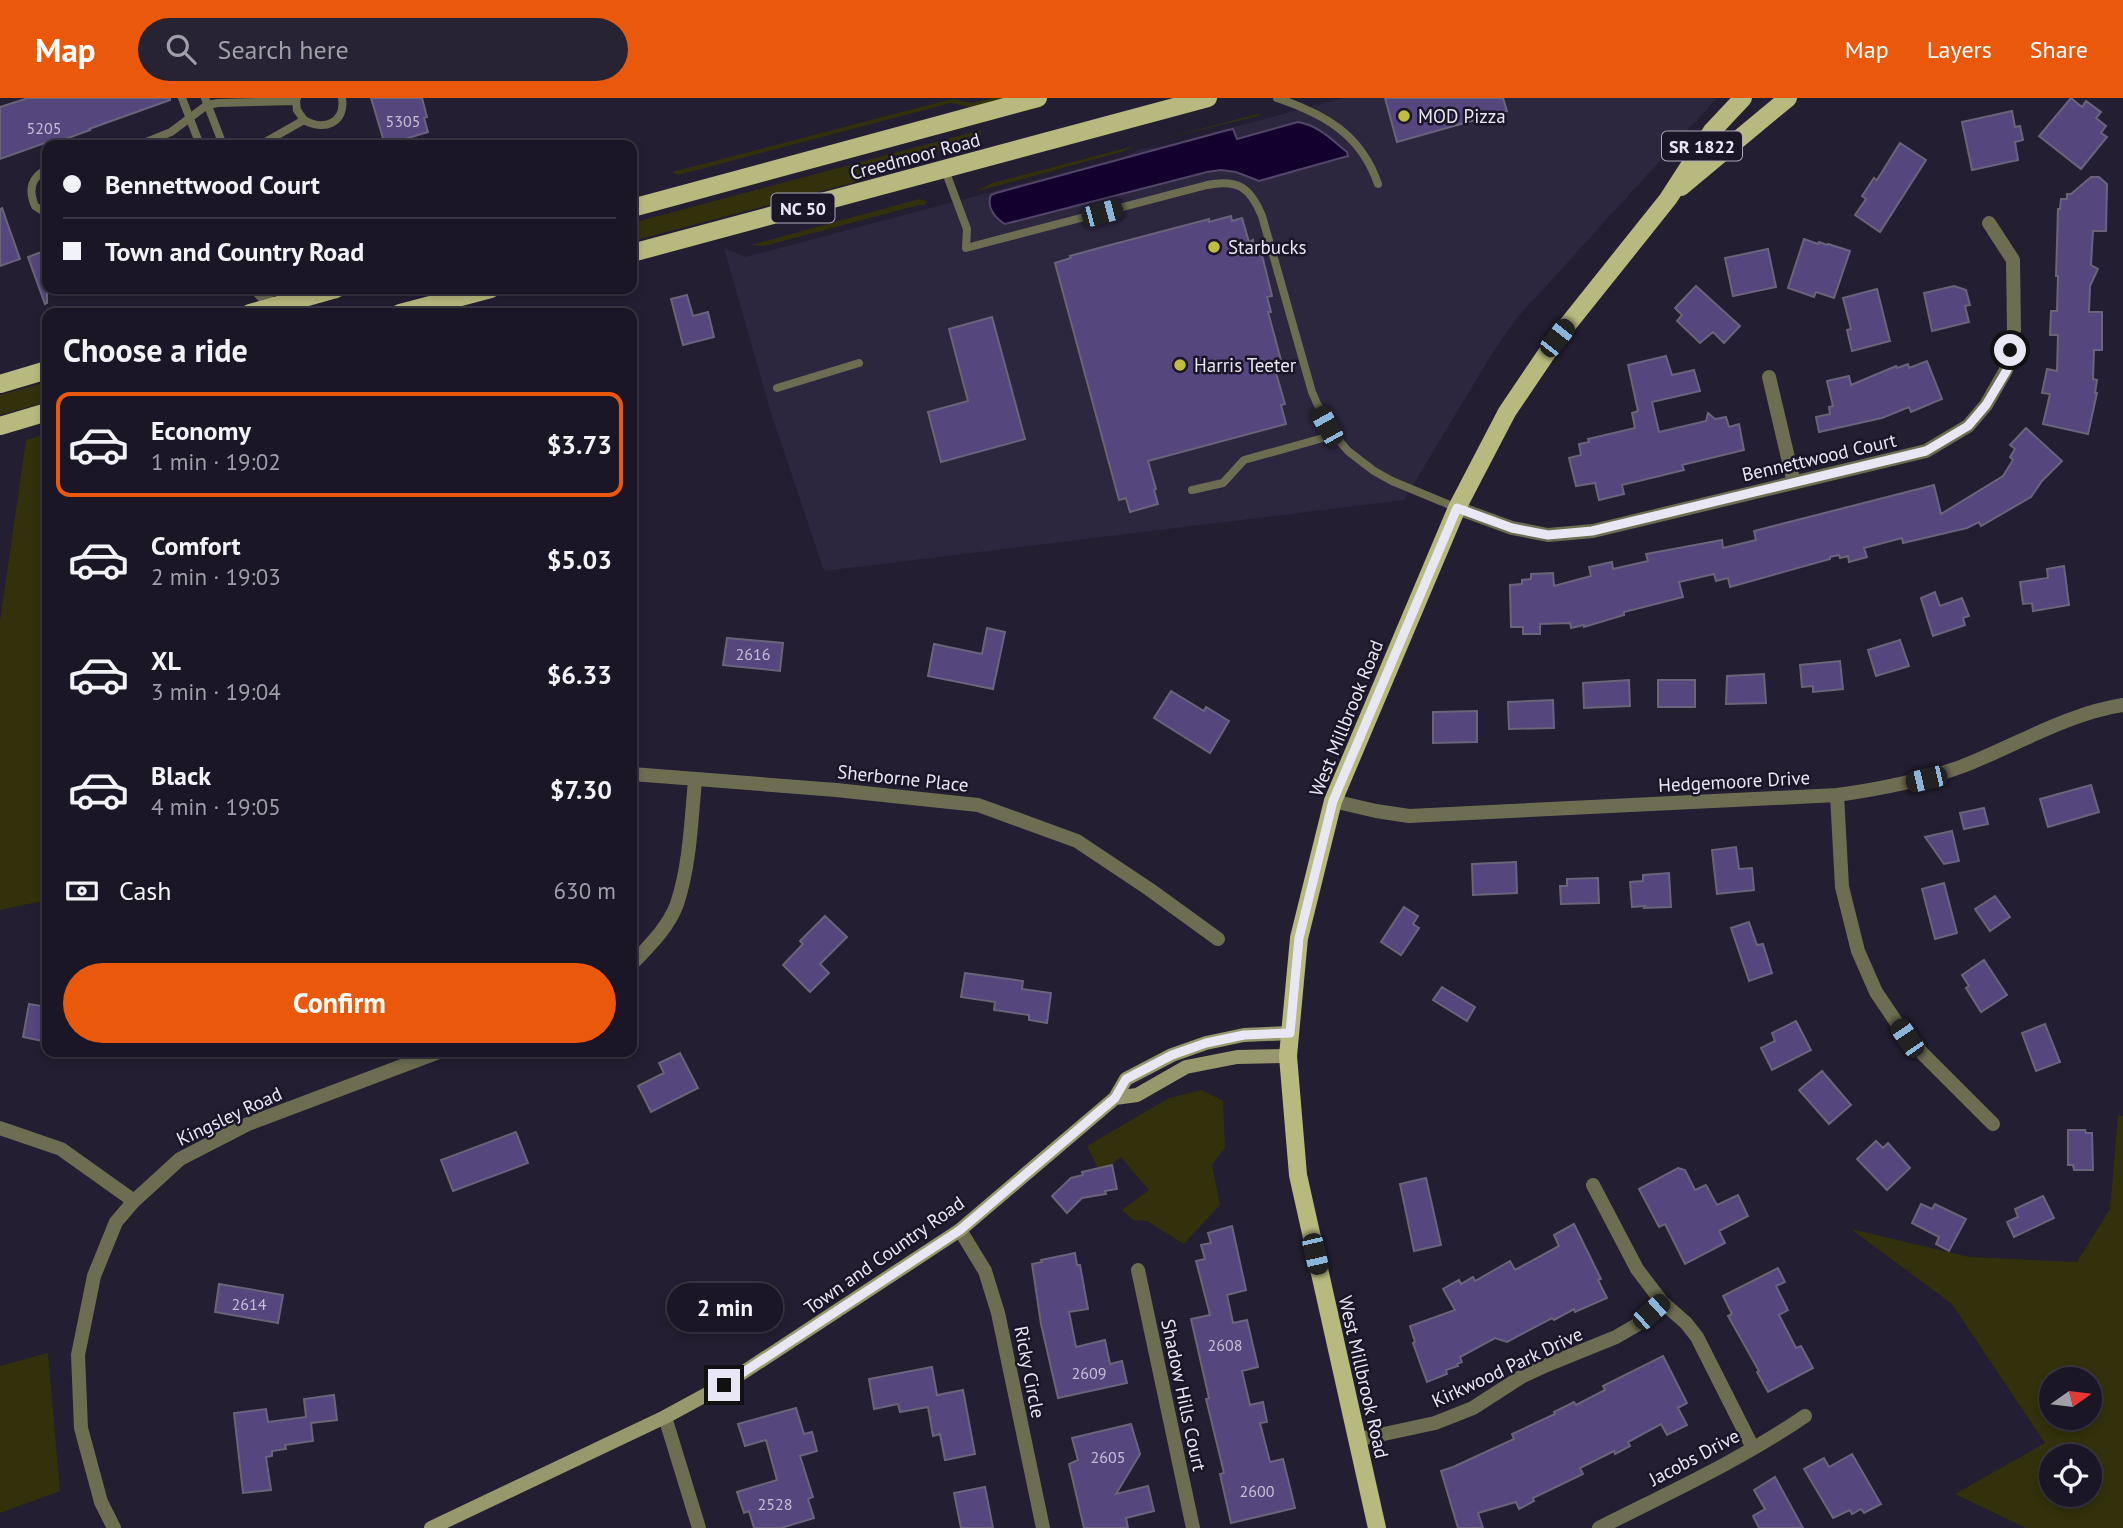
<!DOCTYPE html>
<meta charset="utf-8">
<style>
:root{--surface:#1a1625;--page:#272332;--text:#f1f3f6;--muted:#9f9fa7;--line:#383542;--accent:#ea580c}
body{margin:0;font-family:"PT Sans",sans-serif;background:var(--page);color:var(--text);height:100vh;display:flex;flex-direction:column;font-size:26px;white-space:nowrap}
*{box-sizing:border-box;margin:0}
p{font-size:23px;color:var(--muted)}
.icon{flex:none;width:38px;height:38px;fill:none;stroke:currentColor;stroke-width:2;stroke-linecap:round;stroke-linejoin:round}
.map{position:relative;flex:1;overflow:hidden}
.drawer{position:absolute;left:42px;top:210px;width:595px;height:749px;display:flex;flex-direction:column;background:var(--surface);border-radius:14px;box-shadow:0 4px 10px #0003,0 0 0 2px var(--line)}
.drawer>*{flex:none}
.hud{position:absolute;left:42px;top:42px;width:595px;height:154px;border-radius:14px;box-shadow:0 4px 10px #0003,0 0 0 2px var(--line);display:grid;align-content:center;height:154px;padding:0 21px;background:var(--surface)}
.needle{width:46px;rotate:76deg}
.buttons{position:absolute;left:2039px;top:1269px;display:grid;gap:14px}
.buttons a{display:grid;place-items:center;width:63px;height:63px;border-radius:50%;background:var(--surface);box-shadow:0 4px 10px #0003,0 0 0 2px var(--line);font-size:35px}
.end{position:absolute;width:32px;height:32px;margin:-16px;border:9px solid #eae7f4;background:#111;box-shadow:0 0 0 4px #111}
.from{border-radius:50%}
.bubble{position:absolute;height:49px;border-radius:24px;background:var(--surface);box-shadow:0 4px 10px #0003,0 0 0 2px var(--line);font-size:23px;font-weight:700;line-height:49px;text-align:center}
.car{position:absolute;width:21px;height:42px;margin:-21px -10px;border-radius:9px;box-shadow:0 0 5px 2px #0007;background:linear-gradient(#222 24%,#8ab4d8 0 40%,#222 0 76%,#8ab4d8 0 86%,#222 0)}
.hud b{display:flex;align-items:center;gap:24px;height:66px;font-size:26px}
.hud b+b{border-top:2px solid var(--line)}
.hud i{width:18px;height:18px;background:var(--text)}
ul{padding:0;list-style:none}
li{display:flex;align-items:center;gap:21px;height:105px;margin:0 14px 10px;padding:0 7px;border:4px solid transparent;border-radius:14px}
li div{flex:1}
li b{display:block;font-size:26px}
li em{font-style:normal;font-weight:700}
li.current{border-color:var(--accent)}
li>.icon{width:63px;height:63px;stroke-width:1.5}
h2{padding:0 21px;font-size:32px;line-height:84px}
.pay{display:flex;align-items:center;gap:18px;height:77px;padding:0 21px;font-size:26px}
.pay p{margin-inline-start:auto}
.primary-button{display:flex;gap:14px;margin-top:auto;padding:14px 21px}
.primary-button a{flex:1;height:80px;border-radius:42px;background:var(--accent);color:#fff;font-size:28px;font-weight:700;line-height:80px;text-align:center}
header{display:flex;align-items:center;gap:42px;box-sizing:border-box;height:98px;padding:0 35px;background:var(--accent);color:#fff}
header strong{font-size:33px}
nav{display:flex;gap:38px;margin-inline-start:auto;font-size:24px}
.search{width:490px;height:63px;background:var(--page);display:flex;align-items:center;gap:18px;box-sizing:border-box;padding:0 24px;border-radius:38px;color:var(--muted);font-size:26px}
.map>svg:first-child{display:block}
</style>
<header>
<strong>Map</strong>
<div class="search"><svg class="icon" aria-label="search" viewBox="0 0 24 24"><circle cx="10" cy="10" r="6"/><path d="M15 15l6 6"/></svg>Search here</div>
<nav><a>Map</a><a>Layers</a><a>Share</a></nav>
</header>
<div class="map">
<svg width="2123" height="1430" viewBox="0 0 2123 1430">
<rect width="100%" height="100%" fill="#231e31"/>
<path fill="#2d263f" d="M1343 0H1717L1517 220 1493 254 1404 402 824 473 771 315 724 150 746 159 1123 59 1141 51 1159 49Z"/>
<path fill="#32310b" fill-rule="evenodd" d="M992 0H1008L974 10 951 5 678 77 672 74 952 1 973 5Z
M1258 16 1262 17 1137 47 1121 54 975 94 992 85Z
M981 32V37L848 86 632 143V125Z
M919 101 927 103 925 107H919L764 148 751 147Z
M47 284V304L0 317V297Z
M47 336V802L0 812V523L26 342Z
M1202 992 1223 1003 1225 1050 1212 1067 1220 1107 1184 1146 1147 1123 1133 1122 1122 1112 1149 1092 1121 1059 1100 1074 1087 1048 1169 1000Z
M2118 1017 2123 1018V1430H2026L1955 1396 2045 1345 1952 1206 1851 1131 1969 1159 2077 1164 2110 1111ZM2051 1281H2090V1320H2051ZM2051 1358H2090V1396H2051Z
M48 1255 60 1393 0 1415V1268Z"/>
<path fill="#13002f" stroke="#54456a" stroke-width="2" d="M1298 24C1318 27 1332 42 1347 54L1348 58 1259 83 1236 74 1221 72 1207 74 1005 126C995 120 986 109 991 97L996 95 1228 32 1233 31 1237 41Z"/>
<path fill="#56467e" stroke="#69647a" stroke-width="2" d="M28 0H170V2L89 31 90 32 57 44 56 41 0 61V9Z
M371 0H422L427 19 424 20 428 34 385 47Z
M1385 0H1503L1507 13 1397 44Z
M2071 0 2082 9 2086 3 2101 14 2096 20 2106 28 2101 35 2107 39 2081 71 2039 38Z
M2012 13 2015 29 2020 28 2023 42 2015 44 2018 62 1972 72 1962 24Z
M1900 45 1926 62 1880 134 1855 117 1866 101 1862 98 1874 80 1877 82Z
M2091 79H2099L2107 86 2106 133H2093L2091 167 2098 171 2090 188 2089 214H2102V252H2094L2093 281 2097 282 2095 295H2097L2088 336 2043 326 2050 296 2042 295 2047 271 2057 273 2058 237H2050L2051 213H2057L2058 178H2056L2058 111H2060L2061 101H2067V96H2071Z
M2 110 20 161 0 168V111Z
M1231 118 1232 123 1242 120 1249 144 1253 142 1256 155 1261 153 1272 198 1267 199 1271 214H1268L1282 266 1274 268 1285 306 1281 307 1286 326 1148 363 1156 391 1154 392 1158 406 1130 414 1126 400 1119 402 1055 165 1071 160 1070 158 1099 150 1209 121V124Z
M1804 141 1818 146 1819 144 1827 147 1828 146 1850 153 1834 200 1816 194 1814 199 1788 190Z
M1768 151 1776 189 1733 198 1725 160Z
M47 152V205L45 206 28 159Z
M1696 188 1740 228 1724 245 1713 234 1700 245 1677 223 1682 217 1675 210Z
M1954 188 1966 192 1970 207 1965 208 1969 224 1932 233 1924 195Z
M1877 191 1890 243 1852 253 1847 232 1851 231 1843 200Z
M687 197 693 218 708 214 714 239 683 247 671 201Z
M992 219 1025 341 941 364 928 314 968 303 949 231Z
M1666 258 1672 277 1694 272 1700 293 1652 304 1659 334 1706 323 1708 315 1715 321 1726 319 1729 329 1739 326 1744 352 1682 367 1684 372 1622 387 1624 396 1599 402 1595 385 1576 388 1569 360 1581 357 1579 346 1589 344 1588 341 1635 330 1632 315 1638 313 1628 267Z
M1927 263 1942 301 1911 314 1909 309 1882 320 1819 334 1816 319 1830 316 1829 309 1833 308 1827 283 1849 278 1851 287 1896 268 1897 270 1908 266 1909 270Z
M2026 330 2062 363 2042 383 2031 399 1981 428 1979 424 1967 430 1903 445 1902 440 1864 450 1867 459 1849 464 1848 458 1840 460 1839 457 1830 459V461L1730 489 1728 480 1716 483 1714 476 1679 484 1683 499 1624 514V517L1584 529V527L1571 530 1570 525 1540 526V536H1523V529H1511L1510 487 1522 486V482L1531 481V476L1553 475 1554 488 1591 478 1589 469 1612 464 1613 471 1648 463 1646 456 1722 442 1723 450 1756 442 1754 433 1934 387 1941 416 2003 378 2013 362 2010 359 2015 351 2010 347Z
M2064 468 2069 507 2033 513 2032 505 2023 506 2020 484 2048 480 2047 471Z
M1935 494 1940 508 1962 500 1969 518 1963 520 1965 527 1933 538 1921 500Z
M987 530 1005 534 993 591 928 578 934 546 982 556Z
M727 540 783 545 780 573 723 567Z
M1900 542 1909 568 1876 578 1868 552Z
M1840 563 1843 591 1813 594V588L1802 589 1800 567Z
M1764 576 1766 605 1726 606 1727 578Z
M1629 582 1630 608 1584 610 1583 585Z
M1658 582H1695V609H1658Z
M1171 593 1204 613 1206 609 1229 623 1210 655 1154 620Z
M1553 602 1554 630 1509 631 1508 604Z
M1477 613V644L1433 645V614Z
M2091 687 2099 714 2048 729 2040 701Z
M1984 710 1988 726 1964 731 1960 715Z
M1952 733 1959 763 1944 766 1925 739Z
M1736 749 1739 771 1752 770 1754 792 1717 796 1712 752Z
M1516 764 1517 795 1473 797 1472 766Z
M1669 775 1671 809 1644 810 1645 808 1632 809 1630 784 1643 783V777Z
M1598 780 1599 805 1561 806 1560 788H1567V781Z
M1944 785 1957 835 1935 841 1922 791Z
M1995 798 2010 819 1990 833 1975 811Z
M1404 809 1418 818 1413 826 1419 830 1401 857 1381 844Z
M825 818 847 839 820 866 829 875 810 894 783 867 803 846 800 843Z
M1749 824 1757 847 1763 846 1772 875 1749 883 1731 830Z
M1984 862 2007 897 1981 914 1966 890 1969 888 1962 877Z
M965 875 1023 883 1022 891 1051 895 1047 925 1029 922V917L994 912 995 904 961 899Z
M1442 889 1475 909 1467 923 1433 902Z
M29 906 47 909V944L23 939Z
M1796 923 1811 952 1772 972 1761 950 1775 943 1772 935Z
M2045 926 2060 964 2036 973 2022 935Z
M680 955 698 990 651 1014 638 988 664 975 659 965Z
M1822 973 1851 1007 1829 1026 1799 992Z
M2068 1032H2085L2086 1035H2092L2093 1072H2074L2073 1067H2068Z
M516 1034 528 1065 453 1093 441 1062Z
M1876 1043 1883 1050 1888 1045 1910 1070 1887 1092 1857 1061Z
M1112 1067 1117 1091 1105 1093 1106 1096 1082 1100 1067 1115 1052 1098 1071 1080 1083 1077 1082 1074Z
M1678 1070 1685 1072 1695 1092 1706 1087 1717 1107 1738 1097 1748 1118 1719 1133 1725 1145 1685 1166 1665 1126 1659 1129 1639 1091Z
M1426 1080 1441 1147 1414 1153 1400 1086Z
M2043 1098 2054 1120 2014 1139 2007 1124 2018 1119 2015 1111Z
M1921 1106 1932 1111 1935 1106 1966 1121 1949 1153 1936 1146 1939 1139 1912 1125Z
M1574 1126 1601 1181 1598 1182 1607 1200 1575 1214 1574 1211 1554 1222 1552 1220 1507 1244 1495 1240 1460 1259 1462 1264 1457 1266 1458 1268 1446 1272 1447 1276 1427 1284 1413 1245 1415 1244 1410 1228 1455 1212 1443 1191 1459 1182 1461 1186 1473 1179 1475 1183 1510 1163 1515 1172 1559 1148 1554 1137Z
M1232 1128 1246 1192 1227 1197 1233 1225 1247 1222 1258 1269 1242 1273 1250 1307 1263 1304 1267 1324 1260 1325 1270 1364 1283 1361 1295 1410 1231 1425 1220 1376 1224 1375 1206 1301 1209 1300 1191 1221 1210 1217 1196 1163 1205 1161 1201 1147 1211 1145 1208 1135Z
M1075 1155 1077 1167H1080L1088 1211 1069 1214 1076 1249 1105 1242 1110 1266 1122 1263 1127 1285 1058 1300 1041 1226 1032 1166 1042 1164 1041 1162Z
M1778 1170 1785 1184 1776 1188 1788 1212 1779 1217 1796 1250 1801 1248 1813 1270 1768 1294 1757 1274 1759 1273 1728 1218 1732 1216 1723 1198Z
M219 1186 283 1197 278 1225 215 1214Z
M1663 1258 1687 1305 1678 1310 1687 1327 1667 1337 1661 1326 1628 1344 1630 1348 1615 1356 1614 1353 1580 1370 1583 1376 1533 1400 1534 1403 1519 1411 1516 1404 1478 1415 1483 1430H1458L1441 1373 1453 1369 1514 1341 1512 1336 1555 1316 1554 1314 1574 1304 1576 1307 1605 1292 1603 1288Z
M932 1269 937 1297 963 1292 975 1356 945 1362 940 1336 933 1338 928 1309 900 1314 898 1306 874 1311 869 1281Z
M334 1297 337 1322 311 1325 313 1343 285 1347 286 1351 272 1353V1358L266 1359 271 1392 243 1395 234 1315 266 1311 268 1324 306 1319 304 1301Z
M796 1310 804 1336 812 1334 817 1353 800 1358 813 1399 808 1401 814 1420 781 1430H754L749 1413 744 1415 737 1394 777 1382 766 1342 745 1348 738 1326Z
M1131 1326 1140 1356 1116 1396 1148 1388 1154 1413 1126 1420 1128 1430H1084L1069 1366 1078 1362 1072 1340Z
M1852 1356 1881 1406 1864 1415 1861 1411 1852 1416 1850 1412 1833 1420 1804 1371 1824 1360 1829 1369Z
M1775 1379 1803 1430H1759L1753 1418 1765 1411 1754 1392Z
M985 1389 993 1430H961L954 1395Z"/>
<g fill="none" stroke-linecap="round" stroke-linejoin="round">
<path stroke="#6d6d51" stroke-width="8" d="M182 0 200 47
M205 0 223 47
M1277 0C1324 16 1361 36 1378 86
M296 3 297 12 304 22
M139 47 171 34 207 7 218 5 296 3 297 0
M260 47 304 22C323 33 346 26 342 0
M47 71C31 79 28 92 35 108L47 116
M945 72 967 131 966 150 1207 87C1238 81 1250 89 1262 118L1312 294 1327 328 1348 353 1374 373 1392 383 1457 410
M253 191 270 210
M269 191 270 210
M777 290 859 265
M1192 392 1223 385 1244 362 1334 337"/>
<path stroke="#6d6d51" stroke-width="14" d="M1769 279 1794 385
M1457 410 1512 430 1548 437 1593 433 1926 353 1968 328 1986 307 2006 272 2014 232 2013 162 1989 125
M632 676 836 692 978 707 1077 743 1149 791 1218 841
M1837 697 1842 789 1858 853 1876 894 1907 940 1993 1026
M1333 703 1376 713 1409 718 1837 697C1881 691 1922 683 1963 668 2014 648 2069 615 2123 607
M632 866C649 848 668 830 677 806 690 767 691 723 695 683
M0 1030 61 1051 134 1103
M1593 1087 1637 1171 1662 1204 1686 1225 1697 1239 1753 1350
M960 1132 985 1173 998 1215 1043 1430
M1138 1172 1193 1430
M665 1319 699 1430
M1356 1342 1435 1325 1473 1310 1521 1279 1547 1267 1616 1239 1640 1225 1662 1204
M114 1430 101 1404 81 1330 78 1257 94 1178 116 1124 134 1103 180 1061 248 1026 439 954
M1599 1430C1668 1395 1741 1362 1805 1318"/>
<path stroke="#97986b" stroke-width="14" d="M1115 1000 1137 997 1186 969 1237 959 1288 958
M431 1430 665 1319 724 1287 960 1132 1115 1000 1126 981 1172 957 1206 945 1244 937 1290 935"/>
<path stroke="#b8b97e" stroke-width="18" d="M1681 89 1788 0
M632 110 1038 0
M632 155 1208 0
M250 215 336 191
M400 215 491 191
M0 286 47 272
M0 328 47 314
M1377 1430 1298 1077 1288 958 1299 840 1333 703 1457 410 1507 314 1557 240 1668 101 1712 33 1743 0"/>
</g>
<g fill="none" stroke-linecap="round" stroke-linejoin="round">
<path stroke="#eae7f4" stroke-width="9" d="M724 1287 960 1132 1115 1000 1126 981 1172 957 1206 945 1244 937 1290 935 1299 840 1333 703 1457 410 1512 430 1548 437 1592 433 1926 353 1968 328 1986 307 2007 272 2010 252"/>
</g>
<g fill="#c0be41" stroke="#1a1527" stroke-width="2.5">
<circle cx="1404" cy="18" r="7"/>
<circle cx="1214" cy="149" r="7"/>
<circle cx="1180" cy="267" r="7"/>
</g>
<g text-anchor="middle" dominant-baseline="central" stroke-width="5" stroke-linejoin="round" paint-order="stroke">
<g font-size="16" fill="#c5bfd6">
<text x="403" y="23">5305</text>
<text x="44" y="30">5205</text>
<text x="753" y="556">2616</text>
<text x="249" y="1206">2614</text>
<text x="1225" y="1247">2608</text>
<text x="1089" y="1275">2609</text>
<text x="1108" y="1359">2605</text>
<text x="1257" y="1393">2600</text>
<text x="775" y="1406">2528</text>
</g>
<g fill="#1a1527" stroke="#aca8b6" stroke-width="2">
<rect x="1662" y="33.5" width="80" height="29" rx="5"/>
<rect x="771.5" y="95.5" width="63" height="29" rx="5"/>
</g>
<g font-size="18" font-weight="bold" fill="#eae7f4">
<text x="1702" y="48">SR 1822</text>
<text x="803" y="110">NC 50</text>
</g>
<g font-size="19" fill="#eae7f4" stroke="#1a1527" text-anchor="start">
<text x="1418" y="18">MOD Pizza</text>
<text x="1228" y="149">Starbucks</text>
<text x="1194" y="267">Harris Teeter</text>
</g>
<g font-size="19" fill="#eae7f4" stroke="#1a1527">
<text transform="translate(915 58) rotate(-15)">Creedmoor Road</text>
<text transform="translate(1819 359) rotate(-13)">Bennettwood Court</text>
<text transform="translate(1346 620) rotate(-68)">West Millbrook Road</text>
<text transform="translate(903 680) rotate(6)">Sherborne Place</text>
<text transform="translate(1734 683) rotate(-3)">Hedgemoore Drive</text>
<text transform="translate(229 1018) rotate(-25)">Kingsley Road</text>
<text transform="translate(884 1157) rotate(-35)">Town and Country Road</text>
<text transform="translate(1507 1269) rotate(-25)">Kirkwood Park Drive</text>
<text transform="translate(1030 1274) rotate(79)">Ricky Circle</text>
<text transform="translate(1364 1279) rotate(77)">West Millbrook Road</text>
<text transform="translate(1184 1297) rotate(78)">Shadow Hills Court</text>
<text transform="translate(1694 1359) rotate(-28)">Jacobs Drive</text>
</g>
</g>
</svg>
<div class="buttons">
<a><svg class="needle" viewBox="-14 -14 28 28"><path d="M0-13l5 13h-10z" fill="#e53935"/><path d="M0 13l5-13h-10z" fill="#9f9fa7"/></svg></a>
<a><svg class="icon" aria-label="locate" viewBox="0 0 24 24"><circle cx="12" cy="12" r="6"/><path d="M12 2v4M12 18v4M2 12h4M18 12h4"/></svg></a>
</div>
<i class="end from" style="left:2010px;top:252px"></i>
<i class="end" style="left:724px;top:1287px"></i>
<div class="bubble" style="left:667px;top:1185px;width:116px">2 min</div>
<i class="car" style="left:1102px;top:115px;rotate:75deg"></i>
<i class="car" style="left:1557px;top:240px;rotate:38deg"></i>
<i class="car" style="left:1327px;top:328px;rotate:331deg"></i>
<i class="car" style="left:1926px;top:681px;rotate:257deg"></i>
<i class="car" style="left:1907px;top:940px;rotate:326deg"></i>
<i class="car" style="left:1315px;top:1156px;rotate:167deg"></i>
<i class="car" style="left:1651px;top:1214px;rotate:48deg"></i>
<div class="hud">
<b><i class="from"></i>Bennettwood Court</b>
<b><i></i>Town and Country Road</b>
</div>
<section class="drawer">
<h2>Choose a ride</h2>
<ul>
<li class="current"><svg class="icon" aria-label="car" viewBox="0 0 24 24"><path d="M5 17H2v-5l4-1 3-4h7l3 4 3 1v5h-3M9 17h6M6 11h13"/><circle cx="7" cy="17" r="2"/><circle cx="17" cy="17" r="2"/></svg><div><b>Economy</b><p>1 min · 19:02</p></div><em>$3.73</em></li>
<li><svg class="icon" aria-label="car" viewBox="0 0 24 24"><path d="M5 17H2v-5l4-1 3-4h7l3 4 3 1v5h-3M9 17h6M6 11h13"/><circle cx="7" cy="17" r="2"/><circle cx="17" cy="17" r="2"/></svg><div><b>Comfort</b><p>2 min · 19:03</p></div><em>$5.03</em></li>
<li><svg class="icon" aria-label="car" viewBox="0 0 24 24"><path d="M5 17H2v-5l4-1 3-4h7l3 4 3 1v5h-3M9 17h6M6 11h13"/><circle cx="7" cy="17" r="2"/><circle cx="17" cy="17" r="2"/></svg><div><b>XL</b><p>3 min · 19:04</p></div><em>$6.33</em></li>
<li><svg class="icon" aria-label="car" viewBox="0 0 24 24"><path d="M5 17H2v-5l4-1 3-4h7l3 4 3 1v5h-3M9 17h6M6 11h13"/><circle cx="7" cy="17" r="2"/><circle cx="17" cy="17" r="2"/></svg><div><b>Black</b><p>4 min · 19:05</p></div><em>$7.30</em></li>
</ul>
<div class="pay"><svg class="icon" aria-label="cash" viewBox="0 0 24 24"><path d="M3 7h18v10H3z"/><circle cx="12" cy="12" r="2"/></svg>Cash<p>630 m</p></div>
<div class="primary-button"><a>Confirm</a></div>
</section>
</div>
